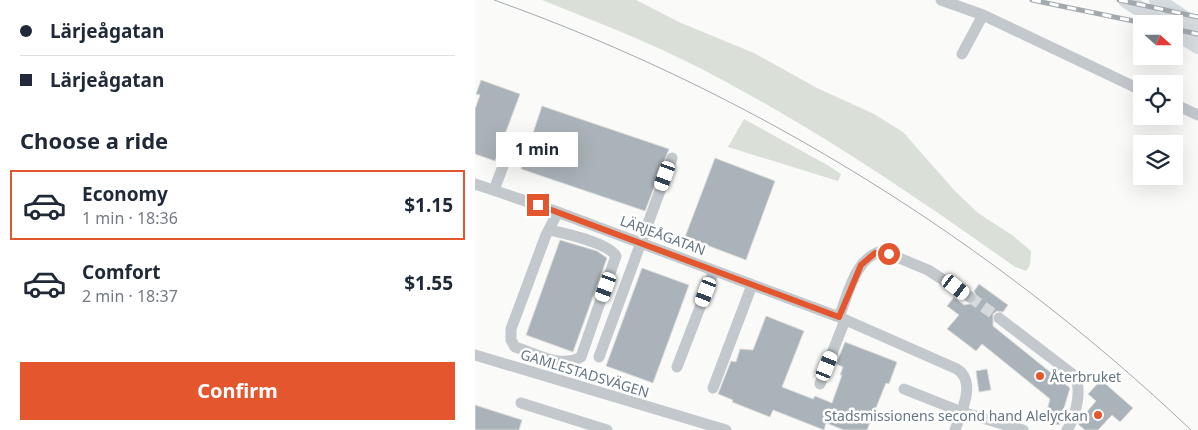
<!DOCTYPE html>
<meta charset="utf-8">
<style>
:root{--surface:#fff;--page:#f2f2f3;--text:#1f2937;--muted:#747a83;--line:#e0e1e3;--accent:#e4572e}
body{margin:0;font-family:"Noto Sans",sans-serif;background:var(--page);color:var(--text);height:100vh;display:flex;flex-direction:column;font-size:19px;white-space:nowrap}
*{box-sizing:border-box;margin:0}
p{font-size:16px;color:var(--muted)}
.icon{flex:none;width:28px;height:28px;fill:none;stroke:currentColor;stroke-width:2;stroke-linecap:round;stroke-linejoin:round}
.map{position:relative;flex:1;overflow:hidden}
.details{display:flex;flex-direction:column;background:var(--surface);width:475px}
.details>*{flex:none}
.top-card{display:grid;align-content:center;height:110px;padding:0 20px;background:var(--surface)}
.needle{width:32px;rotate:111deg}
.tools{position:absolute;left:658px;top:15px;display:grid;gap:10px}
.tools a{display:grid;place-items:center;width:50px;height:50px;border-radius:0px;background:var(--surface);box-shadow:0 5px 20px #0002;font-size:25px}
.end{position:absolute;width:22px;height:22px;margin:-11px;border:6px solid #e4572e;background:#fff;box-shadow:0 0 0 2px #fff}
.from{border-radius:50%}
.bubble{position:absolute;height:35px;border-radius:0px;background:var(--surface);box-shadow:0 5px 20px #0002;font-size:16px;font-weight:700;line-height:35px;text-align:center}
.car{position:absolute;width:15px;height:30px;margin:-15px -8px;border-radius:6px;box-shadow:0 0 4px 1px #0007;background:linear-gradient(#fff 24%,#345 0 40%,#fff 0 76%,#345 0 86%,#fff 0)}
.top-card b{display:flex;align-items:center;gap:18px;height:48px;font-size:19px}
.top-card b+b{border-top:1px solid var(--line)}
.top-card i{width:12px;height:12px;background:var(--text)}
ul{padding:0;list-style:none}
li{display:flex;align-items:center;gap:15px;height:70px;margin:0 10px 8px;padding:0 10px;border:2px solid transparent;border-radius:0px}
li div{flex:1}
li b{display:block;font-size:19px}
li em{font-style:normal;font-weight:700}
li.current{border-color:var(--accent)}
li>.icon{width:45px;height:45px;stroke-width:1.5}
h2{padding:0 20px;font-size:22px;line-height:60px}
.button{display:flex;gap:10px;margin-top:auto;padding:10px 20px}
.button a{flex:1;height:58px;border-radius:0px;background:var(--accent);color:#fff;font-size:20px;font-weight:700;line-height:58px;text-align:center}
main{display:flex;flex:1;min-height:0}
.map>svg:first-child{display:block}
</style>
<main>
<section class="details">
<div class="top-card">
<b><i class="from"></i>Lärjeågatan</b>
<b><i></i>Lärjeågatan</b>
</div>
<h2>Choose a ride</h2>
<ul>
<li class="current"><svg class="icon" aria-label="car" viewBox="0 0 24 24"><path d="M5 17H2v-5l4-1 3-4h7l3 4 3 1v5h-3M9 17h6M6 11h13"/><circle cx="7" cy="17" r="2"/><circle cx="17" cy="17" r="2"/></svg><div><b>Economy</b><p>1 min · 18:36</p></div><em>$1.15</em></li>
<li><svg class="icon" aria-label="car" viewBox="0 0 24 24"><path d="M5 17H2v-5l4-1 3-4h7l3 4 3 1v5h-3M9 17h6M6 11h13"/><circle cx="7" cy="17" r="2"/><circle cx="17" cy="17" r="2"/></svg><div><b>Comfort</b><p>2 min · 18:37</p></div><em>$1.55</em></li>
</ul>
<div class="button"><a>Confirm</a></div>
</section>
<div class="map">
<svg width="723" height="430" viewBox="0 0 723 430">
<rect width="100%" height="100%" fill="#fafaf8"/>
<path fill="#dadfd7" d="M67 0H161L206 23 279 53 342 88 399 114 428 132 479 190 503 213 537 235 556 251 555 265 551 271 540 267C447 201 353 137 253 83 194 50 130 25 67 0Z
M269 119 354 166 366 174 363 181 253 147Z"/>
<path fill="#aab3b9" stroke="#dcdcda" d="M6 80 45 94 20 161 0 154V109L5 95 1 94Z
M67 106 194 149 170 211 46 169Z
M240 158 300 181 271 260 210 237Z
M85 240 122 251 132 258 98 352 51 335Z
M167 268 214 285 178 383 131 366Z
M504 284 533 305 528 312 522 311 518 314V326L595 388 584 425 569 421 575 399 507 344 501 351 472 329 484 315 472 306 479 297 489 305 499 303 502 297 499 291Z
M291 316 329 331 307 387 338 399 340 396 357 403 367 375H365L368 367 361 364 370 342 422 362 414 384 411 383 392 430H369L351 423 349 430 298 410 295 417 257 402 258 400 243 394 256 361 261 362 265 349 278 350Z
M512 369 516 390 504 392 501 371Z
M626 380 658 408 645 422 637 415 623 430H610L603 424 606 419 621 401 613 394Z
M0 405 47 420 44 430H0Z"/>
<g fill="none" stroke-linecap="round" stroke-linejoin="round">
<path stroke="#d5d9db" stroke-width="11" stroke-dasharray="11 5.5" stroke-linecap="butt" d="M495 297 524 318"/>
<path stroke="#c3c8cc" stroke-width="11" d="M466 0 508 15
M487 54 508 15 666 90
M699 104 723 115
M0 184 77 210 364 317 482 369C502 382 486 412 480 430
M19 190 30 161
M75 230C91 234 132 242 141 256L106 357C86 369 60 353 40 347L36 340V329L71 235 83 212
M364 317C373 295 380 257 407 251L453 270 495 297
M524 318 600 376C607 390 601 417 592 430
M0 355 251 430
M124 357 197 158
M202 367 239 271
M345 384 370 320
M238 388 277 285
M429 389 487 412 548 430
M46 403 132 430"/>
<path stroke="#d6dbdf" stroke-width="16" d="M651 0 688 24
M682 0 723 28
M699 31 723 46"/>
<path stroke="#a2aab0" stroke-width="1" d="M19 0C278 92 517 241 716 430"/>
<defs>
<path id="rail" d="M557 0 673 24
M644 0 723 17
M699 29 723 34"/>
</defs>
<use href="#rail" stroke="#a2aab0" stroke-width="5"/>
<use href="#rail" stroke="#fff" stroke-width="3" stroke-dasharray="9" stroke-linecap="butt"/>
</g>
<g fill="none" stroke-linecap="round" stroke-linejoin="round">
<path stroke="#e4572e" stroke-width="6" d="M63 205 364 317 386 265 400 253 414 254"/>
</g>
<g fill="#e4572e" stroke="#fff" stroke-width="2">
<circle cx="565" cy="376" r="5"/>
<circle cx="623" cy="415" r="5"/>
</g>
<g text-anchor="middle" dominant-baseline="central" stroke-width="5" stroke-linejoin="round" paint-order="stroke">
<g font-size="14" fill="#657683" stroke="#fff">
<text transform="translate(188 235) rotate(20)">LÄRJEÅGATAN</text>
<text transform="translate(110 373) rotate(17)">GAMLESTADSVÄGEN</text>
</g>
<g font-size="14" fill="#657683" stroke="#fff" text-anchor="start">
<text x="575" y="376">Återbruket</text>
<text x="613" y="415" text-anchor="end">Stadsmissionens second hand Alelyckan</text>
</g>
</g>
</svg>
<div class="tools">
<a><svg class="needle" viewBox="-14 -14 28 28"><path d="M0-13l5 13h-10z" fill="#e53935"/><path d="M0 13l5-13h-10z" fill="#747a83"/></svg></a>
<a><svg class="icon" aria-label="locate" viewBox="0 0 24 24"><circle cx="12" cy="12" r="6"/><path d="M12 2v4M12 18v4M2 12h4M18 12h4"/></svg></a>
<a><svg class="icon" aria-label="layers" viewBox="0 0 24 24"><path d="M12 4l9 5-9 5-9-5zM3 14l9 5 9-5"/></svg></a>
</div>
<i class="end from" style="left:414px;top:254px"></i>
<i class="end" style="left:63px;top:205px"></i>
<div class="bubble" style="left:21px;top:132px;width:82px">1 min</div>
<i class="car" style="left:190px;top:176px;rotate:200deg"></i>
<i class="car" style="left:131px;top:287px;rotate:200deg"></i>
<i class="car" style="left:481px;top:287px;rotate:128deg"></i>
<i class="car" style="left:231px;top:292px;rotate:201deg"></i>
<i class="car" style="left:352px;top:366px;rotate:22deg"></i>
</div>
</main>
